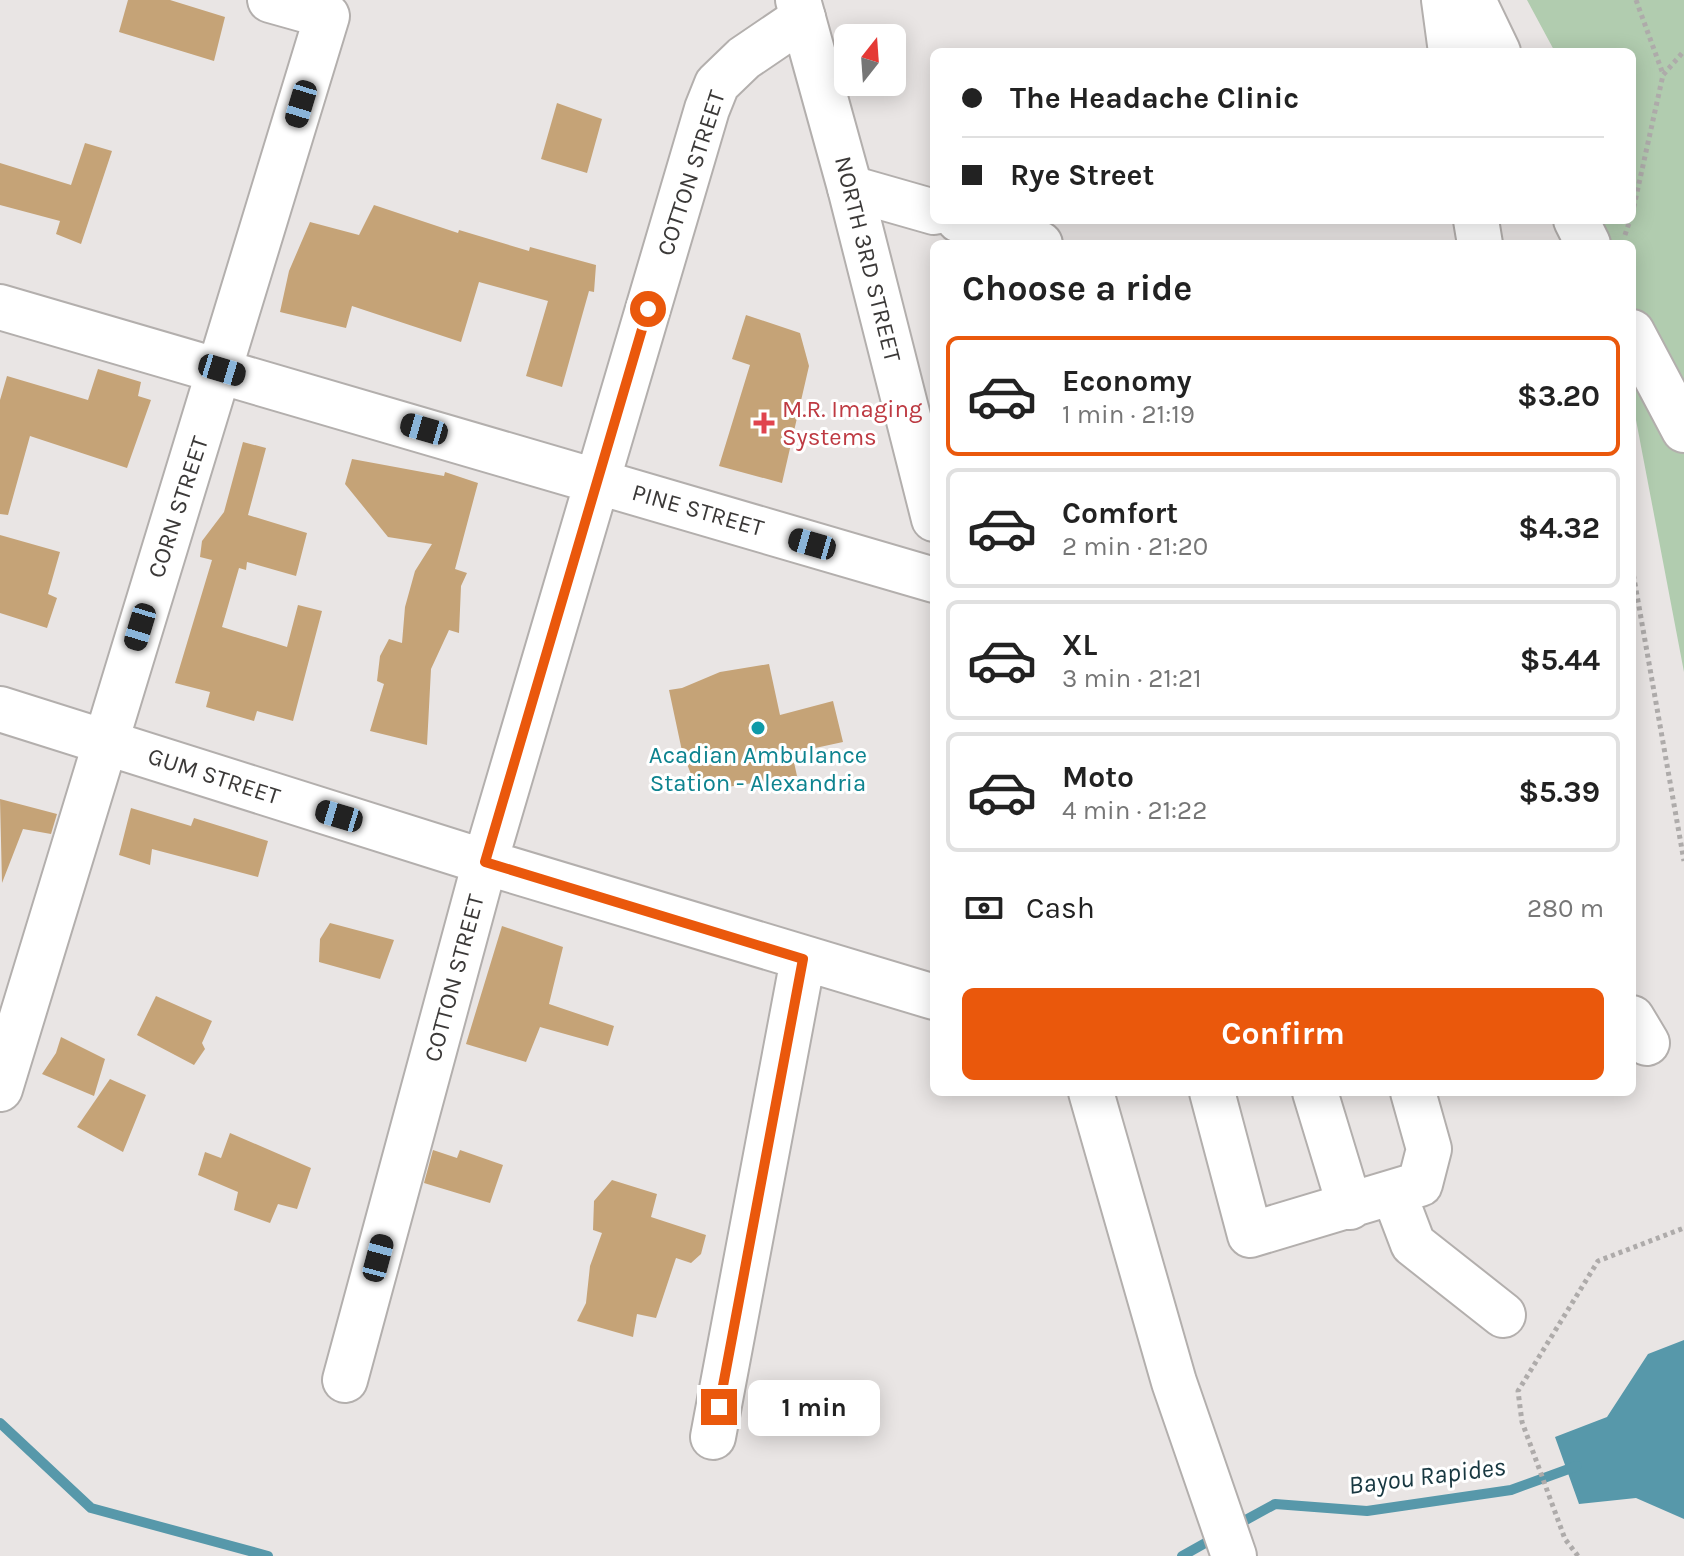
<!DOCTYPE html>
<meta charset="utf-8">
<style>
:root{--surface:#fff;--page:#f2f2f2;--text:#222;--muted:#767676;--line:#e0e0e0;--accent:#ea580c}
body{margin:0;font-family:Karla,sans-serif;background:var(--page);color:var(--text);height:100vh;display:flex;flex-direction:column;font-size:30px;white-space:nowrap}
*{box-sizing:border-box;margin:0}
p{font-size:26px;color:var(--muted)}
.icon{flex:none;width:44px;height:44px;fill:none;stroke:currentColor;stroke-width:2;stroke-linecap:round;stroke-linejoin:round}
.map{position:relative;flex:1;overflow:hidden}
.details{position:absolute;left:930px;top:240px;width:706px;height:856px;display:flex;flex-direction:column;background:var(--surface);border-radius:12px;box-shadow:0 4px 20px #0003}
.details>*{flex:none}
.banner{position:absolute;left:930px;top:48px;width:706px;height:176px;border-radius:12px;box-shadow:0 4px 20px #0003;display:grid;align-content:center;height:176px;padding:0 32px;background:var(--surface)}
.needle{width:52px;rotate:17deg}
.controls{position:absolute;left:834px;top:24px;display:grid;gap:16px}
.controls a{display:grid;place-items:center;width:72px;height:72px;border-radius:12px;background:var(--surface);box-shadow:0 4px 20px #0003;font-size:40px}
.end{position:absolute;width:36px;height:36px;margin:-18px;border:10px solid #ea580c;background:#fff;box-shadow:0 0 0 4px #fff}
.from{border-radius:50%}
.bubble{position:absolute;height:56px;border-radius:12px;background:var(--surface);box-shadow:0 4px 20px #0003;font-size:26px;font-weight:700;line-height:56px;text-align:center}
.car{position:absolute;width:24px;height:48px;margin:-24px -12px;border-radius:10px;box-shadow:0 0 6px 2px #0007;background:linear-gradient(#222 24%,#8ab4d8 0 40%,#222 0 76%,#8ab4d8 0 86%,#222 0)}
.banner b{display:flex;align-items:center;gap:28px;height:76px;font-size:30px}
.banner b+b{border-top:2px solid var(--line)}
.banner i{width:20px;height:20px;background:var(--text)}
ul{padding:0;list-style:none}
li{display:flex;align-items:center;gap:24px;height:120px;margin:0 16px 12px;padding:0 16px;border:4px solid var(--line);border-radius:12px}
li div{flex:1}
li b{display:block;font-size:30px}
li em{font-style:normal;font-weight:700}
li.current{border-color:var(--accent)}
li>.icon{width:72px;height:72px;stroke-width:1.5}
h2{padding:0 32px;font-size:36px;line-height:96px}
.pay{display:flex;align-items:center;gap:20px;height:88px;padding:0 32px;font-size:30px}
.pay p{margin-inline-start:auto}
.button{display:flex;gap:16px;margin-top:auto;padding:16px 32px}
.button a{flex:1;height:92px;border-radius:12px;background:var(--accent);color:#fff;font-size:32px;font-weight:700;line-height:92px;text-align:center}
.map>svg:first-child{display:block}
</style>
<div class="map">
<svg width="1684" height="1556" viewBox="0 0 1684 1556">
<rect width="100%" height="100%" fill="#e9e5e4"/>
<path fill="#b1ccaf" d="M1527 0H1684V672L1632 399V244H1598L1593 220H1632V52H1555Z"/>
<path fill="#5798aa" d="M1684 1340V1519L1636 1498 1579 1504 1555 1437 1607 1417 1648 1354Z"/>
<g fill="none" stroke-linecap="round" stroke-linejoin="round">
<path stroke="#5798aa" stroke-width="10" d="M0 1423 91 1508 268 1556
M1233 1527 1275 1504 1367 1511 1511 1490 1577 1466
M1182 1556 1216 1537"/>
</g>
<path fill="#c5a377" d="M128 0H170L225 17 214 61 119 32Z
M557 103 602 119 587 173 541 159Z
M85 143 112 151 81 244 56 234 60 221 0 205V163L71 185Z
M374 205 458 233 459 230 529 251 530 247 596 265 594 292 589 291 562 387 526 376 548 301 479 282 461 342 352 306 346 328 280 312 289 271 310 222 359 235Z
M746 315 800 333 809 366 782 483 719 466 750 365 732 359Z
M98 369 141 382 138 396 151 400 127 468 30 436 8 515 0 514V400L7 376 88 400Z
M243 442 266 448 248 515 307 533 296 576 247 562 246 570 239 568 222 627 287 647 298 605 322 611 293 721 257 711 254 721 206 707 210 692 175 683 212 560 200 557 202 541 224 512Z
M352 459 444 476 445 472 478 483 455 569 467 573 461 586 459 633 449 630 431 669 427 745 370 731 384 684 377 681 380 656 389 639 402 643 405 607 415 571 432 544 388 537 345 484Z
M0 535 60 552 48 594 57 598 47 628 0 613Z
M769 664 780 715 833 701 843 742 792 753 797 776 727 787 722 781 694 782 682 751 669 690 682 688 720 672Z
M0 799 57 814 51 834 23 829 2 883Z
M131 808 191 826 194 818 268 841 258 877 152 849 150 865 119 855Z
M330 923 394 940 380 979 319 962 320 939Z
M502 926 563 947 549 1004 614 1026 608 1046 540 1027 526 1062 466 1044Z
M156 996 212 1021 202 1043 205 1049 194 1065 137 1035Z
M61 1037 105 1059 94 1096 42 1074 56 1053Z
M110 1079 146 1095 123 1152 77 1127Z
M230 1133 311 1168 297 1209 278 1204 270 1223 234 1210 238 1192 198 1175 205 1152 221 1158Z
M433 1150 457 1158 460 1150 503 1165 490 1203 424 1183Z
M612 1180 657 1194 651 1217 706 1235 701 1254 691 1263 676 1258 656 1318 637 1314 633 1337 577 1321 586 1303 590 1266 602 1233 593 1230 594 1201Z"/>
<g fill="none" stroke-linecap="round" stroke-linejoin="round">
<defs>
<path id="minor" d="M1444 0 1451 52
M1473 0 1498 52
M850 188 934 212
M959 220 1040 244
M1476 220 1480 244
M1576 220 1588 244
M0 307 934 580
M1632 332 1684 430
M0 709 485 862 934 997
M1632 1018 1647 1043
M0 1089C107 731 220 374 327 16L270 0
M1212 1092 1250 1235 1420 1184 1429 1149 1413 1092
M1315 1092 1350 1207
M1394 1194 1413 1244 1503 1315
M345 1380 485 862 707 109 717 84 744 58 803 18
M713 1437 803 959"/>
<path id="major" d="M798 0 850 188 934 519
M1091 1092 1174 1382 1234 1556"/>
</defs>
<use href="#minor" stroke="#b3afad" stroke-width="48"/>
<use href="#major" stroke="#b3afad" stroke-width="48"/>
<path stroke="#aeabaa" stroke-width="5" stroke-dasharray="4 4" stroke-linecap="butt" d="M1636 0 1663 74
M1632 215 1663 75 1684 51
M1625 235 1630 220
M1632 567 1684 861
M1578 1556 1565 1539 1522 1422 1518 1391 1598 1261 1684 1228"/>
<use href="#minor" stroke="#fff" stroke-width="44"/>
<use href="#major" stroke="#fff" stroke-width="44"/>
</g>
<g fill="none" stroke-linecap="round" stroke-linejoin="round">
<path stroke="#ea580c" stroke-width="10" d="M648 309 485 862 803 959 719 1407"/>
</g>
<path fill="#e0444e" stroke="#fff" stroke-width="3" d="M760 411h8v8h8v8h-8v8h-8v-8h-8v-8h8z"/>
<circle fill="#0f9aa8" stroke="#fff" stroke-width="3" cx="758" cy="728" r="8"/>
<g text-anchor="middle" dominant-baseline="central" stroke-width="6" stroke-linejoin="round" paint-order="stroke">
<g font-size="24" fill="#3b3938" stroke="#fff">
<text transform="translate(691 173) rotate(-72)">COTTON STREET</text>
<text transform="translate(868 259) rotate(76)">NORTH 3RD STREET</text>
<text transform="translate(178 507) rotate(-72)">CORN STREET</text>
<text transform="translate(698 510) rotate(16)">PINE STREET</text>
<text transform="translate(214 776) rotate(18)">GUM STREET</text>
<text transform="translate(454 978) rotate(-75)">COTTON STREET</text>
</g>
<g font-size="24" fill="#be3a42" stroke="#fff" text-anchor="start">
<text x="782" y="409">M.R. Imaging<tspan x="782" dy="28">Systems</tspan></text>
</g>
<g font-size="24" fill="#0d838f" stroke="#fff">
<text x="758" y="755">Acadian Ambulance<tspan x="758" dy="28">Station - Alexandria</tspan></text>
</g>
<g font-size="26" font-style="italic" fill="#173740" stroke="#fff">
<text transform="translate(1427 1476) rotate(-7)">Bayou Rapides</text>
</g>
</g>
</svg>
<div class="controls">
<a><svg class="needle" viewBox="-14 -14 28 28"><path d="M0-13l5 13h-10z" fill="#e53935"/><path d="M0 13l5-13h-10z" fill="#767676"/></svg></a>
</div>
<i class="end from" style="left:648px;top:309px"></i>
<i class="end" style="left:719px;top:1407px"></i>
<div class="bubble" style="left:748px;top:1380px;width:132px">1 min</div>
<i class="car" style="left:301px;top:104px;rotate:197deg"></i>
<i class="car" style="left:222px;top:370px;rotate:107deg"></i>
<i class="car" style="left:424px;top:429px;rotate:286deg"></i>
<i class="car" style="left:812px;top:544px;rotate:286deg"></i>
<i class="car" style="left:140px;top:627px;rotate:197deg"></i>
<i class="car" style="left:339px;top:816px;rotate:287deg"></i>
<i class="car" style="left:378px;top:1258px;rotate:15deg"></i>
<div class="banner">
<b><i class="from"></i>The Headache Clinic</b>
<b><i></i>Rye Street</b>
</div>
<section class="details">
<h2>Choose a ride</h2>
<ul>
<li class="current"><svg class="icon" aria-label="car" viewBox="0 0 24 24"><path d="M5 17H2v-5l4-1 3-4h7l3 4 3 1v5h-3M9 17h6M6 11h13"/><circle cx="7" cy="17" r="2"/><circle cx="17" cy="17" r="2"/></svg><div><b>Economy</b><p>1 min · 21:19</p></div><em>$3.20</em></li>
<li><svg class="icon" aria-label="car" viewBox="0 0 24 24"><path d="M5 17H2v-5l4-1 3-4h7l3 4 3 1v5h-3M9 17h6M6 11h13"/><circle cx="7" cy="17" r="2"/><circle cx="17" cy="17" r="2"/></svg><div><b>Comfort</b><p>2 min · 21:20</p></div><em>$4.32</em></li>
<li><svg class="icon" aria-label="car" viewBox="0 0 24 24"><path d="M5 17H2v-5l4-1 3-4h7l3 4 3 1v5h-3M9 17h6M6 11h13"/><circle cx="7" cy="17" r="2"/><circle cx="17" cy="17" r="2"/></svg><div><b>XL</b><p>3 min · 21:21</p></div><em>$5.44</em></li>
<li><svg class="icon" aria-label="car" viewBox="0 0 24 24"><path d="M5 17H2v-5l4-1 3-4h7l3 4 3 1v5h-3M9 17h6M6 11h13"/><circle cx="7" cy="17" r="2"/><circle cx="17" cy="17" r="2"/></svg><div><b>Moto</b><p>4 min · 21:22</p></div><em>$5.39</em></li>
</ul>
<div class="pay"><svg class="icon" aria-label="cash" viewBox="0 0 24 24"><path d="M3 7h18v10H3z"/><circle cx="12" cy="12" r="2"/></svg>Cash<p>280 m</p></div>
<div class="button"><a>Confirm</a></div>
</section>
</div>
